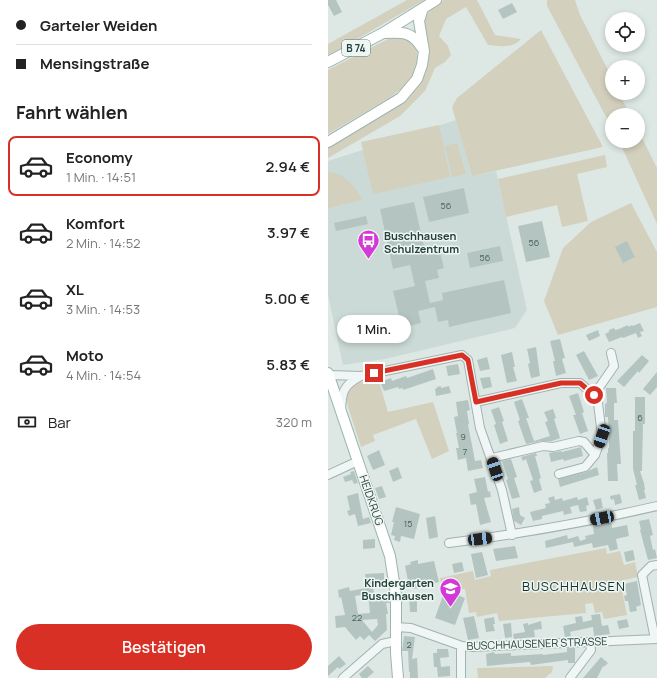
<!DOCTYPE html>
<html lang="de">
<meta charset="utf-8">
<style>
:root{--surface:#fff;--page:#f6f6f6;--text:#222;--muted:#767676;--line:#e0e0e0;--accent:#d93025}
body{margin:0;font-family:Manrope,sans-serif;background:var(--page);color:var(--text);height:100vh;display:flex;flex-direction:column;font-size:15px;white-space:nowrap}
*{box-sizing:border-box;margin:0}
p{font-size:13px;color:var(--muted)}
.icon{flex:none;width:22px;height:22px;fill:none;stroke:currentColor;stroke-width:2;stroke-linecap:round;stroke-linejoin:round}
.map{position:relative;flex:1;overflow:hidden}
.drawer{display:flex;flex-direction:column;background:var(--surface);width:328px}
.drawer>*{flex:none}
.guide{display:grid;align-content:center;height:88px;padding:0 16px;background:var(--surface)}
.tools{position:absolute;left:277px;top:12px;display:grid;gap:8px}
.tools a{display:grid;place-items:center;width:40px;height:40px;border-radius:50%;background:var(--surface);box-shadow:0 2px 6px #0003;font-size:20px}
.end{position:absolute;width:18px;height:18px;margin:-9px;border:5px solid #d93025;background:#fff;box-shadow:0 0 0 2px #fff}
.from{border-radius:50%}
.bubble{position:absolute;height:28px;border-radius:14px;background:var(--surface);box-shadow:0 2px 6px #0003;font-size:13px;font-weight:600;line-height:28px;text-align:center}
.car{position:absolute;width:12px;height:24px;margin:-12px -6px;border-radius:5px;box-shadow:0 0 3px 1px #0007;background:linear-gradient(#222 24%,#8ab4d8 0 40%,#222 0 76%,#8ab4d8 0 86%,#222 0)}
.guide b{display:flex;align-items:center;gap:14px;height:38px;font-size:15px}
.guide b+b{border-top:1px solid var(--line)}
.guide i{width:10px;height:10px;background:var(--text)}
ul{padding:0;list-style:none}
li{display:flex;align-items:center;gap:12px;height:60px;margin:0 8px 6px;padding:0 8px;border:2px solid transparent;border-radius:8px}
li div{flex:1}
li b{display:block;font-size:15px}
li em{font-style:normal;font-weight:600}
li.selected{border-color:var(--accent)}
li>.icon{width:36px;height:36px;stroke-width:1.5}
h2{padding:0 16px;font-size:18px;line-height:48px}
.pay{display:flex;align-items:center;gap:10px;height:44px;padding:0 16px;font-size:15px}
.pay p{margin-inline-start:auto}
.primary-button{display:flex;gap:8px;margin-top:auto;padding:8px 16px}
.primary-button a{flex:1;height:46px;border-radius:24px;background:var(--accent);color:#fff;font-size:16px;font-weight:600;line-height:46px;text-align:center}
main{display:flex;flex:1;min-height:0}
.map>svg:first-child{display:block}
</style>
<main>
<section class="drawer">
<div class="guide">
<b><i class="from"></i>Garteler Weiden</b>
<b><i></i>Mensingstraße</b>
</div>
<h2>Fahrt wählen</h2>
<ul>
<li class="selected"><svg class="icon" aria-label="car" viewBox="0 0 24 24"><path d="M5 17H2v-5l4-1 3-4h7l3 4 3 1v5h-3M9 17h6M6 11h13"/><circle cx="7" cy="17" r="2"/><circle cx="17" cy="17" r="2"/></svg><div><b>Economy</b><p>1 Min. · 14:51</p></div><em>2.94 €</em></li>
<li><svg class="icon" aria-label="car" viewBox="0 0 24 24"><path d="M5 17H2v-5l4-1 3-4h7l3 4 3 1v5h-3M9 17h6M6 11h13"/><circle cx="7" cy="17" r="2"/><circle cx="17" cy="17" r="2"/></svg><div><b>Komfort</b><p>2 Min. · 14:52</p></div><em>3.97 €</em></li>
<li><svg class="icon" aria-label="car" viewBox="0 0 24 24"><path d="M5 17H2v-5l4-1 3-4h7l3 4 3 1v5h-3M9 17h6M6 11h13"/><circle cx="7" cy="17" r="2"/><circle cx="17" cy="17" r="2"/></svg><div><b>XL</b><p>3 Min. · 14:53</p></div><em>5.00 €</em></li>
<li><svg class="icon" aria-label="car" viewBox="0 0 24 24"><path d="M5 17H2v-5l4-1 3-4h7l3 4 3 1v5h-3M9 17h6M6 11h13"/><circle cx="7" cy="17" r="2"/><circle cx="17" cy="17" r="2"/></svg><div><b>Moto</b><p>4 Min. · 14:54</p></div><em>5.83 €</em></li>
</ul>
<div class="pay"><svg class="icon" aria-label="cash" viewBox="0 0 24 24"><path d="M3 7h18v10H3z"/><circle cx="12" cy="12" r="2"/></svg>Bar<p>320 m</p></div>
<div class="primary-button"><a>Bestätigen</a></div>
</section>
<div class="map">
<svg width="329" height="678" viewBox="0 0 329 678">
<rect width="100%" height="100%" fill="#dde8e5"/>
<path fill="#cbdad6" d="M128 120 144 176 168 171 199 310 187 328 57 359 15 365 0 295V161Z"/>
<path fill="#d3d0be" d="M79 0H96L0 56V44Z
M116 0H149L167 35 193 39C185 49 171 46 160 45L138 7 118 19 111 36 120 46 123 55 117 62 107 68 97 91 72 116 0 158V148C35 123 99 104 101 53 102 43 97 30 95 20L104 8Z
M219 0H247L252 15 284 78V93H291L302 115H284V128L219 6Z
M213 30 275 147 144 176 124 107 129 98Z
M72 36 83 40 89 49V61L86 73 79 85 61 98 0 134V70L62 38Z
M111 125 122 177 45 194 33 142Z
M310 130 329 168V224L291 141H310Z
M129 143 138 174 124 177 117 146Z
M277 155 279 167 249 174 260 221 234 227 229 205 178 217 170 179Z
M0 172C15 172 29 187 34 200L0 208Z
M303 203 329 252V307L230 335 216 301 235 248 263 222Z
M50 378 60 412 105 402 121 451 104 459 88 419 45 435 47 441 33 447 20 407 18 396 23 387 29 383Z
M278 548 279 554 292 551 296 565 307 562 310 577 292 581 299 615 276 619 274 612 267 613 265 603 257 604 258 613 171 621 169 613 149 617 148 612 141 613 137 589 114 587 112 578 145 571 147 580 163 576 162 570Z
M225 666 224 672 217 678H150L149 668Z"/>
<path fill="#b4c5c1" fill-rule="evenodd" d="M0 0H8L14 12 6 16 0 5Z
M184 3 189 12 175 19 170 10Z
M136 188 141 213 101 222 95 197Z
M86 202 98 255 112 252 116 268 109 270 111 278 97 281 102 303 115 300 114 293 176 280 183 313 121 327 120 320 110 322 107 307 90 311 93 323 74 328 65 291 87 286 82 265 65 269 52 209Z
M38 216 40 224 8 231 6 223Z
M214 221 222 257 198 262 190 226Z
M299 241 307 257 295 263 287 247Z
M172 246 175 261 142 268 139 253Z
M312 323 316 331 312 332 314 336 310 338 308 333 295 338 294 337 281 342 277 334 281 332V330L286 328 287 330 291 329 300 325V327L304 325 305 326Z
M270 330 272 336 261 341 258 335Z
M232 339 237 358 234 359 238 373 228 376 225 361H227L222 341Z
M208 347 212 376 203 378 200 364 202 363 199 349Z
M256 351 270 376 261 380 248 355Z
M184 352 187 367H185L189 381 179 383 173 355Z
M314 355 321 361 311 373 310 371 296 387 289 381Z
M159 357 162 369 152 371 149 360Z
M130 364 132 374 120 376 118 366Z
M105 369 108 379 75 390V388L71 389 70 387 56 391 52 382 63 378 64 381 78 376 79 378Z
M329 372V387L322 395 315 389Z
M162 377 164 387 155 389 152 378Z
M113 386V388L121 386 123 393 108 396 107 389 109 388V387Z
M278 388H288L289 403H286V420H290L293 464H289L290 481H280L279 453H280V448H281V437L280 417H277V404L279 403Z
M250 393 256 412 254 413 260 431 252 434 245 415H248L241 396Z
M307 397H317V424H315L314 471H312L316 483 317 490H316L318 498 311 500 307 485H309L305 469V431H307Z
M194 399 201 418H198L206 441 222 436 217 422 220 421 216 412 225 409 228 418 226 419 232 438 224 441H214L198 444 190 421 192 420 186 402Z
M140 400 142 410 139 411 141 424 140 425 144 445 147 461 153 460 155 468 140 471 138 458 130 460 128 448H131L128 433H129L126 417 130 416 128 402Z
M171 407 176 421 174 422 180 441 172 444 166 425 168 424 163 410Z
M253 447 255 456 236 461 235 459 223 462 221 453 233 451 234 452Z
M51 450 57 465 45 470 39 456Z
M208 453 209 456H207L213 478 211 479 214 490 206 493 202 481 205 480 198 459 195 461 193 457Z
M183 459 189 477 186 478 192 497 184 499 178 480 180 479 174 461Z
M70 467 74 478 65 482 61 471Z
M269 467 271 475 232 487 230 479 258 472Z
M26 471 30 483 26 484 24 480 17 482 15 477 23 474 22 472Z
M157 477 160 492 162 491 163 497 156 498 163 522 152 525 148 504 143 505 141 494 149 492 146 479Z
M54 486 58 497 51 499 47 488Z
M30 493 35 519 41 517 43 523 30 526 27 514 21 516 19 511 22 510 19 496Z
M292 494 294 503 287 505 286 499 283 500 282 496Z
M226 496 227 500 234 498 235 501 249 497 250 500 259 497 261 505 258 506 259 511 252 512 250 505 242 507 244 513 236 515 235 511 214 516V519L205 521 202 512 218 508 217 504 222 503 220 498Z
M273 498 275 508 268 510 265 500Z
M68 507 92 514 86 539 73 536 72 542 66 540 67 536 63 535 66 522H64Z
M191 507 192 515 197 518 193 525 186 521 184 509Z
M107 516 110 537 101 539 98 518Z
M321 519 325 535 322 536 325 550 327 549 329 558 320 560 312 530H313L311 521Z
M283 522 284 528 299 525 301 536 288 539 290 549 282 551 280 545 265 548 264 543 246 547 245 542 218 548 217 541 239 535 240 539 250 536 252 541 258 539 257 536 266 534 265 526Z
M47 539V548L35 549V540Z
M187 546 190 558 168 561 165 549Z
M305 550 307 560 298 562 296 552Z
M154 552 160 575 148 578 143 554Z
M90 560V564L106 561 111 582 95 586V587L85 589 84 585 81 586 77 566 83 564 82 562Z
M134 562 136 571 126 573 124 564Z
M56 573V584H44L47 596 60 594 62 603H58L60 614H58L59 630 47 641 41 635 36 640 32 636 28 640 17 627 8 628 7 616 17 615 13 597 11 598 10 590 21 587 22 591 38 588 37 574ZM40 594 42 613 30 614 27 596ZM49 619 50 625 44 632 34 620Z
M309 581 313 605 308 607 309 611 302 612 300 601H297L296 596 299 595 296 584Z
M117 590 137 598 127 625 107 618Z
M81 596H89V612H82Z
M272 614 274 626 280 625 282 634 266 636 265 627 246 631 242 632 243 636 237 637 235 626 248 623 247 617 254 616 255 622 264 620 263 615Z
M146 616 151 638 140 640 135 618Z
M166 617 167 624H165L167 631 158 632 156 619Z
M299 619 301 627 291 629 289 621Z
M213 621 214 629 206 630 207 637 186 639 185 634 197 632 195 624 200 623V625Z
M183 623 184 637 177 638 175 624Z
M76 636 87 637 84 659 89 658 90 678H82V672H81L80 651H74Z
M239 648H247V663H240V660L203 665 202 662 159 666 158 654 166 652 167 654 183 653V656L215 654V655L239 652Z
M109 649H120L121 657 112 658 113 667 122 666V676L110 677 109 667H106L105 653H109Z
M11 656 18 664 11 669 10 667 0 676V666Z
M273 657 280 663 276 667 275 666 269 678H255Z
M40 666 46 672 39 678H34L31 674Z"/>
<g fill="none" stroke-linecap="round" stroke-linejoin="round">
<defs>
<path id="minor" d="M1 375 33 376 134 355 140 360 152 428 174 490 184 535
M266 395 286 366 283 353
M148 402 233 383H252L266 395 270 403 274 436 267 455 257 467 231 474
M13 410C14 392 15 386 31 377
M164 458 215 446 225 447 251 441 256 442 267 455
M0 475 30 461
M121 543C192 534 260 522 329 506
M68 627 83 628 134 646 143 647 329 639
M327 639 314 575 323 566 329 565
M15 678 54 644 68 641
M133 678V650L134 646
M242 678 263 650 262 642"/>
<path id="major" d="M55 33C74 32 84 31 94 48
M0 62 55 33 108 0
M0 142 73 98 89 79 94 65 96 51 91 21 95 8
M0 373 62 556 68 595V653L70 678"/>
</defs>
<use href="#minor" stroke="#a2b2ae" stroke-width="10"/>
<use href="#major" stroke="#9cb5ae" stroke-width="12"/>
<use href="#minor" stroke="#f0f6f5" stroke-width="8"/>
<use href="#major" stroke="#fff" stroke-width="10"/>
</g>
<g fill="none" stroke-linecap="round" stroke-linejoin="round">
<path stroke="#d93025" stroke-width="5" d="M46 373 134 355 140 360 148 402 233 383H252L266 395"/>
</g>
<defs>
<symbol id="bus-pin" viewBox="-11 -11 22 30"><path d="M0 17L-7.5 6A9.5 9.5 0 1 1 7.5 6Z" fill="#d339d6" stroke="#edf6f3"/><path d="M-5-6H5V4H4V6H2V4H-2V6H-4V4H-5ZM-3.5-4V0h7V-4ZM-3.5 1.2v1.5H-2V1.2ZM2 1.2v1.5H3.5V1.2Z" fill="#fff"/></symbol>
<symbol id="school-pin" viewBox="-11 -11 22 30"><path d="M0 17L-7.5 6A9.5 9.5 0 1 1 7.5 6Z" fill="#d339d6" stroke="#edf6f3"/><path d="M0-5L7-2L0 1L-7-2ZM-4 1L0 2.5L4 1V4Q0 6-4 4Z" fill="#fff"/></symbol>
</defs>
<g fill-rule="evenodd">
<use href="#bus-pin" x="28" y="228" width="25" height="34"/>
<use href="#school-pin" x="110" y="576" width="25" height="34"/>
</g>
<g text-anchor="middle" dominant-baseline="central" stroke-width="3" stroke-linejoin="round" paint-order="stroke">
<g font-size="9" fill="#4a615c">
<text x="118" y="205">56</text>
<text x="206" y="242">56</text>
<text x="157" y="257">56</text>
<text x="312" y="417">6</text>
<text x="135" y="436">9</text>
<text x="137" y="451">7</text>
<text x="80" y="523">15</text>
<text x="29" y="617">22</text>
<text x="81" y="644">2</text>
</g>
<rect fill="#edf6f3" stroke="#627772" stroke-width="1" x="14" y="40" width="28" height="16" rx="3"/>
<g font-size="10" font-weight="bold" fill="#26403a">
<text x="28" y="48">B 74</text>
</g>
<g font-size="11" font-weight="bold" fill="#26403a" stroke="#edf6f3" text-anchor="start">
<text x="56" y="235">Buschhausen<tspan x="56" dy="13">Schulzentrum</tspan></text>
<text x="106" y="582" text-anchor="end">Kindergarten<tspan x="106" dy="13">Buschhausen</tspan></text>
</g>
<g font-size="11" fill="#26403a" stroke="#edf6f3">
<text transform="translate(44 500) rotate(71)">HEIDKRUG</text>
<text transform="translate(209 643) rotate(-2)">BUSCHHAUSENER STRASSE</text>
</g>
<g font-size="13" letter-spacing="1" fill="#18302b" stroke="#edf6f3">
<text x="246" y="586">BUSCHHAUSEN</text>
</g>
</g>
</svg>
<div class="tools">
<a><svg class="icon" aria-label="locate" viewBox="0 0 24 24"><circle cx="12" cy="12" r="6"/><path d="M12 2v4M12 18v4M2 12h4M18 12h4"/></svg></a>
<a>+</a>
<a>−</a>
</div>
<i class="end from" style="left:266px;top:395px"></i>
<i class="end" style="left:46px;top:373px"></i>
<div class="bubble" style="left:9px;top:315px;width:74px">1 Min.</div>
<i class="car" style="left:274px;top:436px;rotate:199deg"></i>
<i class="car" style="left:167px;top:469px;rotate:342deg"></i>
<i class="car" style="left:274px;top:518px;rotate:259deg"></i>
<i class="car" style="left:152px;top:539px;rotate:83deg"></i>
</div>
</main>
